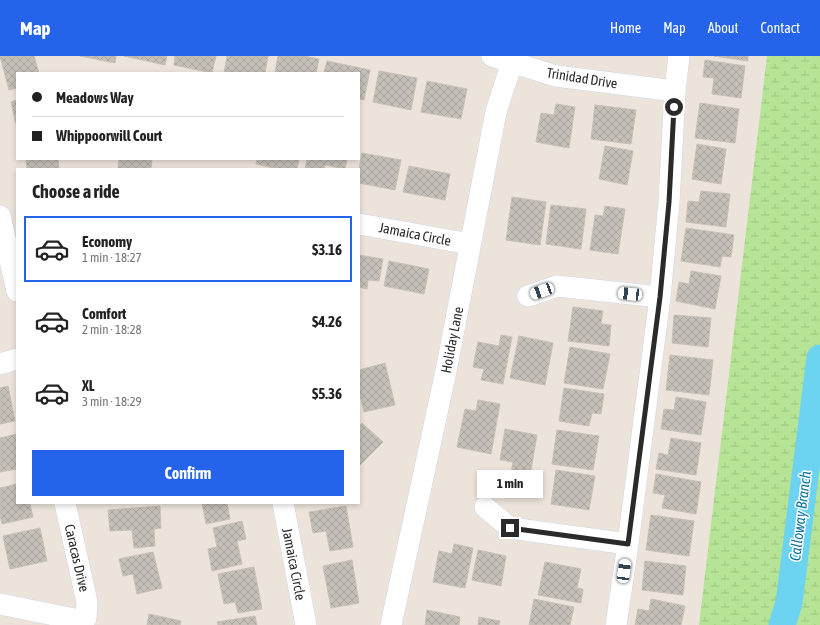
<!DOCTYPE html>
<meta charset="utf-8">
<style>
:root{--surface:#fff;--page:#f2f2f2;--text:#222;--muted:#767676;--line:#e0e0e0;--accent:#2563eb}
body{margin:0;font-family:"Asap Condensed",sans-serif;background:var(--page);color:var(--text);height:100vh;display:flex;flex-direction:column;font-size:15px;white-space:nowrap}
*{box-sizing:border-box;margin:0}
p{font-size:13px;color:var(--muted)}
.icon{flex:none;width:22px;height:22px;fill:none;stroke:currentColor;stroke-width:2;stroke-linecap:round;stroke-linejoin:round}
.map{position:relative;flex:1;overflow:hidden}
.details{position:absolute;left:16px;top:112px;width:344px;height:336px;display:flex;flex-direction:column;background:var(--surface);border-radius:0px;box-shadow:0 2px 6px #0003}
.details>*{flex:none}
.banner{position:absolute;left:16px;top:16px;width:344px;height:88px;border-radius:0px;box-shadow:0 2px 6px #0003;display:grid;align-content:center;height:88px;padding:0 16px;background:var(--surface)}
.end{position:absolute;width:18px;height:18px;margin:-9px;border:5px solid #2a2a2a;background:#fff;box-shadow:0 0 0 2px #fff}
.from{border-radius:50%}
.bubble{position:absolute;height:28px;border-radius:0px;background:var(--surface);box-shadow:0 2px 6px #0003;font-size:13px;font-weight:700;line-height:28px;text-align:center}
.car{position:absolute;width:12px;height:24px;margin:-12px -6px;border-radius:5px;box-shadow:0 0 3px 1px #0007;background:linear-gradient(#fff 24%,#345 0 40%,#fff 0 76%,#345 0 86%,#fff 0)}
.banner b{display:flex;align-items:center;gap:14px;height:38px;font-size:15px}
.banner b+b{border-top:1px solid var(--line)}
.banner i{width:10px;height:10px;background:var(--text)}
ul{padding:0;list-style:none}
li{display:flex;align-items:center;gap:12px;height:66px;margin:0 8px 6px;padding:0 8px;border:2px solid transparent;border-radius:0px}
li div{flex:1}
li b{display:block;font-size:15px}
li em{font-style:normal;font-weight:700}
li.active{border-color:var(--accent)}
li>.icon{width:36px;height:36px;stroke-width:1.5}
h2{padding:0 16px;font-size:18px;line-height:48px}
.primary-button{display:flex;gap:8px;margin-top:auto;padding:8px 16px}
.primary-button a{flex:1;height:46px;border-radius:0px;background:var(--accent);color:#fff;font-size:16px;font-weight:700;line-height:46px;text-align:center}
header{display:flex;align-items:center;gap:24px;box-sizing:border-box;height:56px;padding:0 20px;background:var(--accent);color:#fff}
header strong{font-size:19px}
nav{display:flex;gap:22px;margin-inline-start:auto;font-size:14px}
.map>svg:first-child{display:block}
</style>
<header>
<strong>Map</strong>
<nav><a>Home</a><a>Map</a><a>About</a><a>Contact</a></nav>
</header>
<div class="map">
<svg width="820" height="569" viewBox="0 0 820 569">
<defs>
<pattern id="wetland-marsh" width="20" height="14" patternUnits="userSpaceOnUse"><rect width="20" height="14" fill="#b5e497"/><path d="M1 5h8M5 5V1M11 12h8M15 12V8" fill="none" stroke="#9cc482"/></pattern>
<pattern id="building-cross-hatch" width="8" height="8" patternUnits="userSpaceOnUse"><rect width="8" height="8" fill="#c4bfb7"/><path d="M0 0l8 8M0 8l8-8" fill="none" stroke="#a9a49e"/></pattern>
</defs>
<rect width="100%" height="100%" fill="#ece4db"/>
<path fill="url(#wetland-marsh)" d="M767 0H820V569H699Z"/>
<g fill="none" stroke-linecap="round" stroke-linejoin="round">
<path stroke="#6cd4f1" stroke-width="27" d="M782 569 789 547 820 302"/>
</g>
<path fill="url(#building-cross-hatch)" stroke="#c8c0b5" d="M0 0H34L39 17H17V32L9 34Z
M80 0H116L115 7Z
M124 0H167L165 9Z
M175 0H216L212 17 174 9Z
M227 0H268L265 17H224Z
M278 0H304L319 3 316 17H275Z
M714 0H748V5Z
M705 4 745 10 741 42 712 38 714 22 703 21Z
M327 5 370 14 364 44 359 43V17H324Z
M379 15 417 22 411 54 373 46Z
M427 25 467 33 461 63 421 56Z
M17 44V68H16L11 46Z
M700 47 739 53 735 87 695 82Z
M556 48 575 51 569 92 536 86 541 57 554 59Z
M595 49 636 54 631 88 591 83Z
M697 88 726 93 721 128 692 123Z
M605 90 633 95 627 129 599 123Z
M362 97 401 104 395 134 359 127V113Z
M26 103H58L59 113H27Z
M119 103H152L151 113H118Z
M257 103H299L297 113H279L256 108Z
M307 103H347L345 113 325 109 324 113H305Z
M409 110 450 118 445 144 403 136Z
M701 135 730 138 726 171 686 166 688 145 699 146Z
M512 141 546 146 540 189 506 184Z
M551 149 586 153 581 193 546 188Z
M605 150 625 153 618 198 590 194 595 159 603 160Z
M686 172 734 179 731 201 722 200 720 211 681 205Z
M359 199 383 203 379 225 368 224 367 233 359 231Z
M389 205 429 213 424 238 384 230Z
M691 215 721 220 715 253 676 245 679 226 689 228Z
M573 251 603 255 601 268 611 269 609 290 568 285Z
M674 259 711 262 708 291 672 287Z
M501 279 512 281 503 328 481 324 484 313 473 311 478 286 499 290Z
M519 280 553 287 545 329 510 322Z
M570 291 610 298 603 333 564 327Z
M670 299 713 304 709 339 666 334Z
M385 307 395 349 364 356 359 335V314Z
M8 330 15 365 0 368V332Z
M564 332 604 338 601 358 592 357 589 370 559 365Z
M676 341 706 346 701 379 661 373 664 353 674 354Z
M478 344 500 348 491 398 457 391 465 353 476 355Z
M362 367 383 386 359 410V370Z
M505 373 537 379 530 420 511 417 513 406 500 404Z
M557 374 599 380 593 414 552 408Z
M17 378V413L0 416V382Z
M671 382 701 387 696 419 656 413 659 397 668 399Z
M556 414 595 420 589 454 551 448Z
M656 418 701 426 696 458 662 452 665 439 653 437Z
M17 428V447H33L30 448 33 461 2 468 0 459V432Z
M202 447H227L230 463 206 468Z
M160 450 161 472 154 473 155 490 134 492 132 474 110 475 108 454Z
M346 450 353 491 330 495 326 475 313 477 309 456Z
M651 459 694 465 689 500 646 494Z
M242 465 246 483 237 485 242 508 212 515 208 493 217 491 213 472Z
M40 472 47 505 10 513 3 480Z
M454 488 473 492 465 532 433 526 439 495 452 498Z
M478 494 506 500 501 530 472 524Z
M153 496 162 532 137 538 133 518 123 520 119 503Z
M352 504 359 547 331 552 323 510Z
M645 505 686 510 683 539 642 534Z
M545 506 581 513 577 532 583 533 581 547 538 539Z
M254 511 262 553 238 557 235 546 224 548 218 518Z
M534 543 574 551 570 569H529Z
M651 543 685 550 681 569H635L638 553 649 555Z
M427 554 460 561 459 569H425Z
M149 558 181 565 180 569H147Z
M255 560 257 569H218L217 566Z
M479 561 500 565 499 569H478Z"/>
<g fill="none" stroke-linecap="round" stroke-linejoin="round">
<defs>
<path id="minor" d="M492 0 556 20 675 35
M0 160 17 235
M359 168 470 188
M528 240 557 230 660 241
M0 308 17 303
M283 447 306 569
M485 451 510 472 628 488
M0 548 79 564 86 562 87 546 65 447
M391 569 446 315 496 56 514 0
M616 569 628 488 660 241 669 146 675 35 679 0"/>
</defs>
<use href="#minor" stroke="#d1d5e3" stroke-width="22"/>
<use href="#minor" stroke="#fff" stroke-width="21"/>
</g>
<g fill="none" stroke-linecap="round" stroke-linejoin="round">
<path stroke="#2a2a2a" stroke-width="5" d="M510 472 628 488 660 241 669 146 674 51"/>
</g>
<g text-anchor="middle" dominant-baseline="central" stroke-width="3" stroke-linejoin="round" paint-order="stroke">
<g font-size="14" fill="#2a2a2a" stroke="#fff">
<text transform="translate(582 22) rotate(9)">Trinidad Drive</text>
<text transform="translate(415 178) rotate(11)">Jamaica Circle</text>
<text transform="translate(452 284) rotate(-79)">Holiday Lane</text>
<text transform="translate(77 502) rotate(77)">Caracas Drive</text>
<text transform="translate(294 508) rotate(79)">Jamaica Circle</text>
</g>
<g font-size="15" font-style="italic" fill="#0b729d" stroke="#fff">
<text transform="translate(800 460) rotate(-83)">Calloway Branch</text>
</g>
</g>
</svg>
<i class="end from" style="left:674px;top:51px"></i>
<i class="end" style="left:510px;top:472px"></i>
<div class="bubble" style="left:477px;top:414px;width:66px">1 min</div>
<i class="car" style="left:542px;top:235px;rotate:250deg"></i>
<i class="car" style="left:630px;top:238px;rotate:276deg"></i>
<i class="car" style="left:624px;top:515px;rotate:8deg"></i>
<div class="banner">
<b><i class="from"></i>Meadows Way</b>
<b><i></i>Whippoorwill Court</b>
</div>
<section class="details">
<h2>Choose a ride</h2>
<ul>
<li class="active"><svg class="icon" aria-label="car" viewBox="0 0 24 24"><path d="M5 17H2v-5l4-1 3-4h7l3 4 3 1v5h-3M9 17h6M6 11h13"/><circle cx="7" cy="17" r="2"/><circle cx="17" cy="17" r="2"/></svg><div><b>Economy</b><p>1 min · 18:27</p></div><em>$3.16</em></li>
<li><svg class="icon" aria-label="car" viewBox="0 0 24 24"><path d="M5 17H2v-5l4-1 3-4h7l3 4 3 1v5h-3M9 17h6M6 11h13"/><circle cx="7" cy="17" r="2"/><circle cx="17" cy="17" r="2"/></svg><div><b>Comfort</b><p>2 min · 18:28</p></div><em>$4.26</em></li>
<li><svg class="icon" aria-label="car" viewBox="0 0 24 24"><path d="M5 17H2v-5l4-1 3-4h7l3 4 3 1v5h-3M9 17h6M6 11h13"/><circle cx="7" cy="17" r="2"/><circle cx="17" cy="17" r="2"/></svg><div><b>XL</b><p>3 min · 18:29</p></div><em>$5.36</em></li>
</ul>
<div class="primary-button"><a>Confirm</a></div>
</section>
</div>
